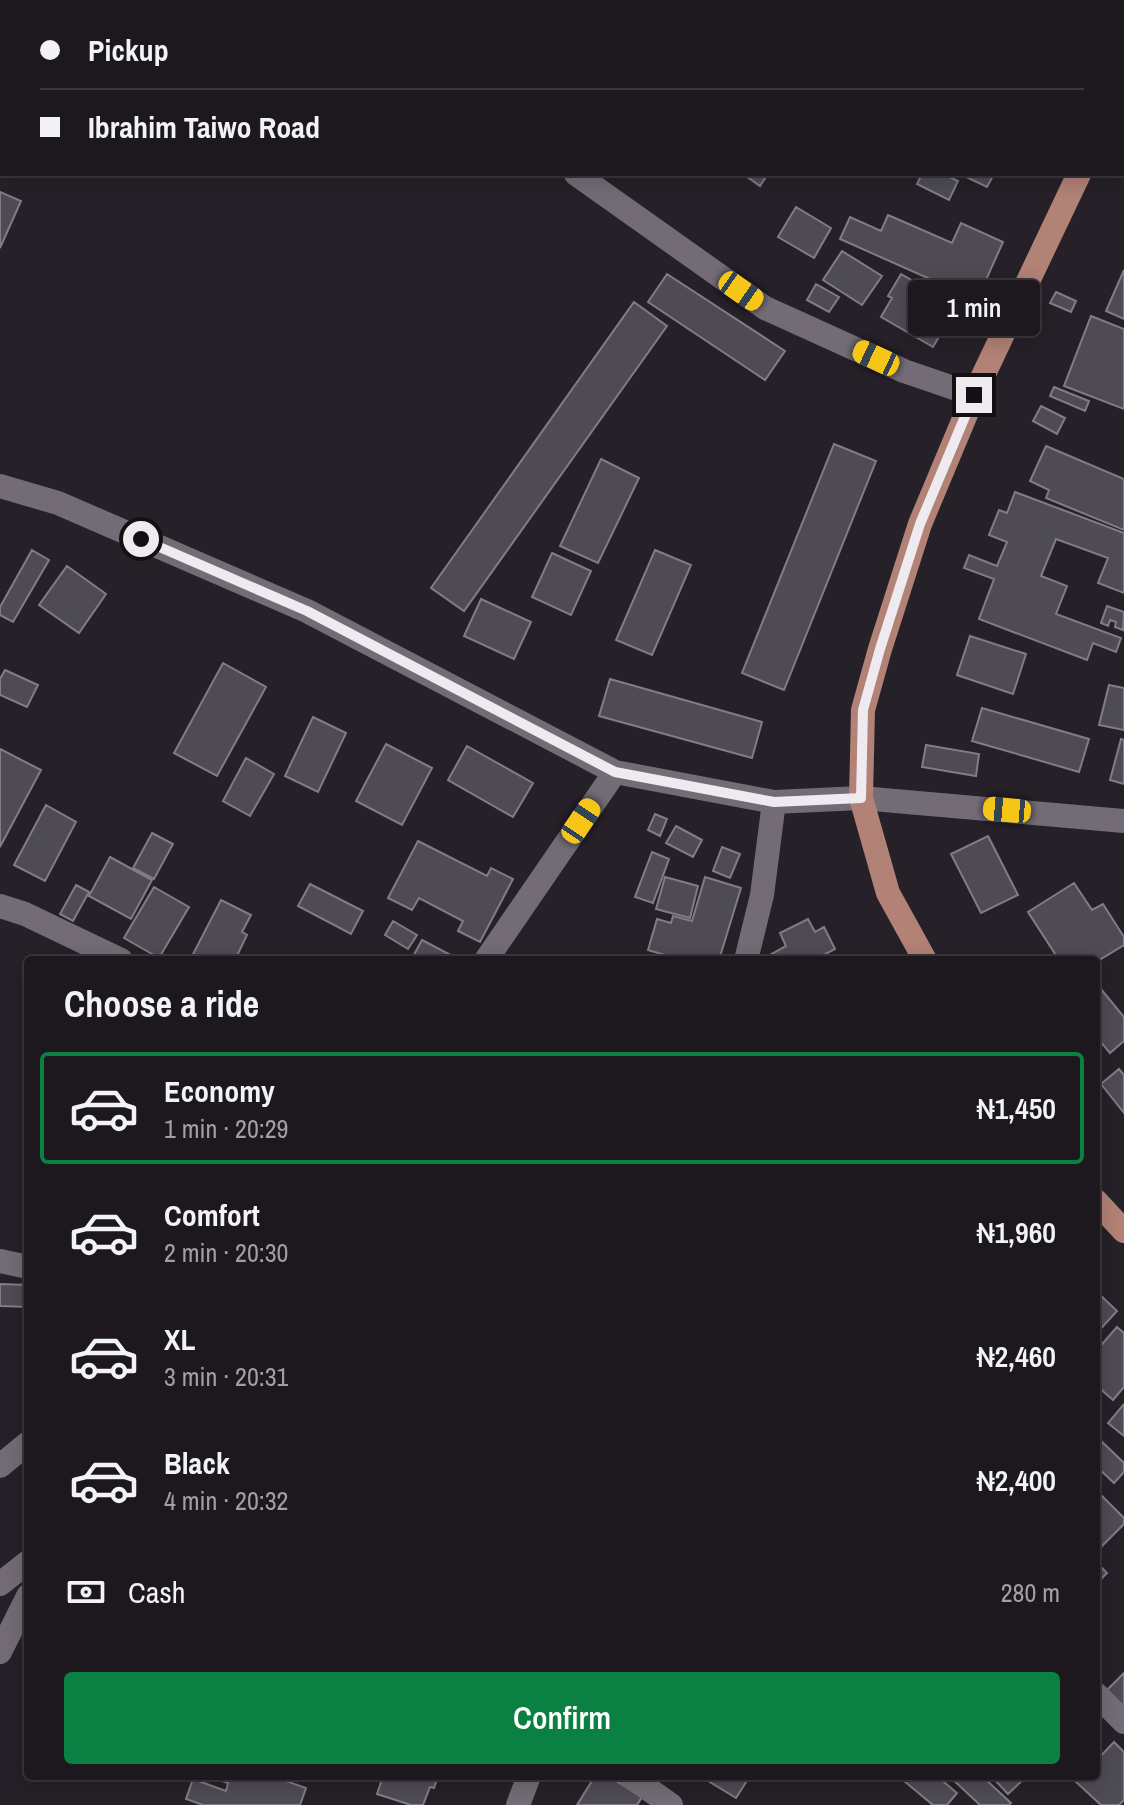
<!DOCTYPE html>
<meta charset="utf-8">
<style>
:root{--surface:#1c181e;--page:#252127;--text:#f1f3f6;--muted:#a0a0a4;--line:#3a373c;--accent:#0b8043}
body{margin:0;font-family:"Archivo Narrow",sans-serif;background:var(--page);color:var(--text);height:100vh;display:flex;flex-direction:column;font-size:30px;white-space:nowrap}
*{box-sizing:border-box;margin:0}
p{font-size:26px;color:var(--muted)}
.icon{flex:none;width:44px;height:44px;fill:none;stroke:currentColor;stroke-width:2;stroke-linecap:round;stroke-linejoin:round}
.map{position:relative;flex:1;overflow:hidden}
.panel{position:absolute;left:24px;top:956px;width:1076px;height:824px;display:flex;flex-direction:column;background:var(--surface);border-radius:8px;box-shadow:0 4px 20px #0003,0 0 0 2px var(--line)}
.panel>*{flex:none}
.hud{position:absolute;left:0px;top:0px;width:1124px;height:176px;box-shadow:0 4px 20px #0003,0 0 0 2px var(--line);display:grid;align-content:center;height:176px;padding:0 40px;background:var(--surface)}
.end{position:absolute;width:36px;height:36px;margin:-18px;border:10px solid #eeeaf0;background:#111;box-shadow:0 0 0 4px #111}
.from{border-radius:50%}
.bubble{position:absolute;height:56px;border-radius:8px;background:var(--surface);box-shadow:0 4px 20px #0003,0 0 0 2px var(--line);font-size:26px;font-weight:600;line-height:56px;text-align:center}
.car{position:absolute;width:24px;height:48px;margin:-24px -12px;border-radius:10px;box-shadow:0 0 6px 2px #0007;background:linear-gradient(#f5c518 24%,#345 0 40%,#f5c518 0 76%,#345 0 86%,#f5c518 0)}
.hud b{display:flex;align-items:center;gap:28px;height:76px;font-size:30px}
.hud b+b{border-top:2px solid var(--line)}
.hud i{width:20px;height:20px;background:var(--text)}
ul{padding:0;list-style:none}
li{display:flex;align-items:center;gap:24px;height:112px;margin:0 16px 12px;padding:0 24px;border:4px solid transparent;border-radius:8px}
li div{flex:1}
li b{display:block;font-size:30px}
li em{font-style:normal;font-weight:600}
li.current{border-color:var(--accent)}
li>.icon{width:72px;height:72px;stroke-width:1.5}
h2{padding:0 40px;font-size:36px;line-height:96px}
.pay{display:flex;align-items:center;gap:20px;height:88px;padding:0 40px;font-size:30px}
.pay p{margin-inline-start:auto}
.primary-button{display:flex;gap:16px;margin-top:auto;padding:16px 40px}
.primary-button a{flex:1;height:92px;border-radius:8px;background:var(--accent);color:#fff;font-size:32px;font-weight:600;line-height:92px;text-align:center}
.map>svg:first-child{display:block}
</style>
<div class="map">
<svg width="1124" height="1805" viewBox="0 0 1124 1805">
<rect width="100%" height="100%" fill="#262028"/>
<path fill="#4e4b55" stroke="#807d88" stroke-width="2" d="M103 0H197L196 2Z
M449 0H500L448 2Z
M743 174H768L760 186Z
M922 174H943L958 181 949 200 917 184Z
M960 174H994L987 187Z
M0 192 21 201 0 248Z
M796 207 831 228 814 258 778 237Z
M888 215 952 243 961 223 1003 242 977 300 840 239 850 217 881 231Z
M842 251 882 276 862 305 823 280Z
M1124 270V319L1106 311Z
M667 274 785 351 765 380 648 302Z
M901 274 957 306 933 347 881 317 892 298 888 296Z
M816 284 839 297 829 312 807 300Z
M1056 292 1076 301 1071 312 1050 303Z
M634 302 667 326 464 611 431 588Z
M1091 316 1124 329V409L1064 386Z
M1054 387 1089 401 1085 411 1050 396Z
M1041 406 1065 418 1057 434 1033 421Z
M834 444 876 461 784 690 742 673Z
M1046 446 1124 479V530L1046 498 1049 490 1030 481Z
M601 459 639 478 598 563 560 546Z
M1015 492 1124 533V593L1098 583 1108 558 1056 539 1041 576 1067 586 1056 614 1121 638 1116 652 1093 643 1087 660 979 619 994 579 964 568 969 555 997 566 1007 542 989 535 999 510 1007 513Z
M32 550 49 560 13 622 0 615V607Z
M655 550 691 565 652 655 616 640Z
M552 553 591 571 571 615 532 597Z
M67 566 106 594 79 633 39 605Z
M481 599 531 622 514 659 464 636Z
M1107 606 1124 612 1123 630 1115 627 1116 622 1110 620 1108 626 1101 623Z
M970 636 1026 654 1013 694 957 675Z
M223 663 266 687 217 776 174 753Z
M5 670 38 685 27 707 0 695V679Z
M610 679 762 722 752 758 599 716Z
M1109 685 1124 688V730L1099 725Z
M982 708 1089 739 1079 772 972 741Z
M313 717 346 733 318 792 285 776Z
M1121 739 1124 740V784L1110 780Z
M386 744 432 768 402 825 356 801Z
M926 745 979 754 976 776 922 767Z
M467 746 533 783 513 817 448 780Z
M0 749 41 770 0 847Z
M246 758 274 774 250 816 223 801Z
M46 805 76 822 45 881 14 865Z
M655 814 667 819 660 836 648 830Z
M676 826 702 840 693 857 666 843Z
M152 833 173 844 154 879 133 868Z
M988 836 1018 895 981 913 951 854Z
M418 841 487 876 491 868 513 879 480 942 458 931 463 921 419 898 412 910 388 898Z
M722 847 740 854 730 878 713 871Z
M652 852 669 859 653 903 635 897Z
M110 857 152 880 131 919 89 896Z
M665 877 698 886 690 918 656 909Z
M705 877 741 888 719 960H682L648 950 657 919 671 923 673 916 692 921Z
M1074 883 1092 910 1103 904 1124 937V945L1096 962V960H1059L1028 912Z
M310 884 363 911 351 934 298 906Z
M76 885 89 892 73 921 60 914Z
M154 887 189 907 159 958 124 938Z
M221 900 251 915 242 932 247 935 235 960H190Z
M808 919 815 932 824 927 835 949 814 960H768L766 957 786 946 780 933Z
M393 921 417 935 408 949 385 935Z
M422 940 460 960H411Z
M1096 983 1124 1017V1041L1110 1053 1100 1041 1096 1044Z
M1119 1069 1124 1075V1113L1101 1084Z
M0 1284 28 1285V1307L0 1306Z
M1096 1291 1117 1311 1096 1334Z
M1117 1327 1124 1333V1387L1113 1400 1096 1385V1351Z
M1124 1404V1436L1108 1423Z
M1097 1437 1124 1463V1472L1114 1483 1096 1466Z
M1098 1492 1124 1518V1524L1096 1552Z
M1096 1562 1107 1573 1096 1584Z
M1124 1673V1707L1106 1691Z
M1114 1742 1124 1752V1800L1119 1805H1101L1076 1782 1082 1776H1096V1761Z
M206 1776H272L306 1788 300 1805H203L186 1799 193 1779 226 1791 228 1783Z
M383 1776H438L434 1788 430 1787 423 1805H411L377 1794Z
M595 1776H608L642 1797 637 1805H577Z
M700 1776H750L736 1798Z
M898 1776H937L957 1793 947 1805H933Z
M949 1776H982L1011 1803 1009 1805H980Z
M991 1776H1027L1008 1794Z"/>
<g fill="none" stroke-linecap="round" stroke-linejoin="round">
<path stroke="#736c76" stroke-width="24" d="M274 0 278 2
M576 174 765 308 904 371 974 395
M0 486 58 503 307 611 615 772 774 802 861 798 1124 821
M0 906 25 914 121 960
M486 960 615 772
M746 960 762 895 774 802
M0 1261 28 1267
M0 1466 28 1443
M0 1584 28 1562
M0 1652 28 1596
M1096 1694 1124 1722
M630 1776 671 1805
M518 1805 529 1776"/>
<path stroke="#b28276" stroke-width="24" d="M1122 79 1124 75
M925 960 888 893 861 798 863 710 880 649 920 524 974 395 1079 174
M1096 1201 1124 1231"/>
</g>
<g fill="none" stroke-linecap="round" stroke-linejoin="round">
<path stroke="#eeeaf0" stroke-width="10" d="M141 539 307 611 615 772 774 802 861 798 863 710 880 649 920 524 974 395"/>
</g>
</svg>
<i class="end from" style="left:141px;top:539px"></i>
<i class="end" style="left:974px;top:395px"></i>
<div class="bubble" style="left:908px;top:280px;width:132px">1 min</div>
<i class="car" style="left:741px;top:291px;rotate:125deg"></i>
<i class="car" style="left:876px;top:358px;rotate:295deg"></i>
<i class="car" style="left:1007px;top:810px;rotate:275deg"></i>
<i class="car" style="left:581px;top:821px;rotate:34deg"></i>
<div class="hud">
<b><i class="from"></i>Pickup</b>
<b><i></i>Ibrahim Taiwo Road</b>
</div>
<section class="panel">
<h2>Choose a ride</h2>
<ul>
<li class="current"><svg class="icon" aria-label="car" viewBox="0 0 24 24"><path d="M5 17H2v-5l4-1 3-4h7l3 4 3 1v5h-3M9 17h6M6 11h13"/><circle cx="7" cy="17" r="2"/><circle cx="17" cy="17" r="2"/></svg><div><b>Economy</b><p>1 min · 20:29</p></div><em>₦1,450</em></li>
<li><svg class="icon" aria-label="car" viewBox="0 0 24 24"><path d="M5 17H2v-5l4-1 3-4h7l3 4 3 1v5h-3M9 17h6M6 11h13"/><circle cx="7" cy="17" r="2"/><circle cx="17" cy="17" r="2"/></svg><div><b>Comfort</b><p>2 min · 20:30</p></div><em>₦1,960</em></li>
<li><svg class="icon" aria-label="car" viewBox="0 0 24 24"><path d="M5 17H2v-5l4-1 3-4h7l3 4 3 1v5h-3M9 17h6M6 11h13"/><circle cx="7" cy="17" r="2"/><circle cx="17" cy="17" r="2"/></svg><div><b>XL</b><p>3 min · 20:31</p></div><em>₦2,460</em></li>
<li><svg class="icon" aria-label="car" viewBox="0 0 24 24"><path d="M5 17H2v-5l4-1 3-4h7l3 4 3 1v5h-3M9 17h6M6 11h13"/><circle cx="7" cy="17" r="2"/><circle cx="17" cy="17" r="2"/></svg><div><b>Black</b><p>4 min · 20:32</p></div><em>₦2,400</em></li>
</ul>
<div class="pay"><svg class="icon" aria-label="cash" viewBox="0 0 24 24"><path d="M3 7h18v10H3z"/><circle cx="12" cy="12" r="2"/></svg>Cash<p>280 m</p></div>
<div class="primary-button"><a>Confirm</a></div>
</section>
</div>
